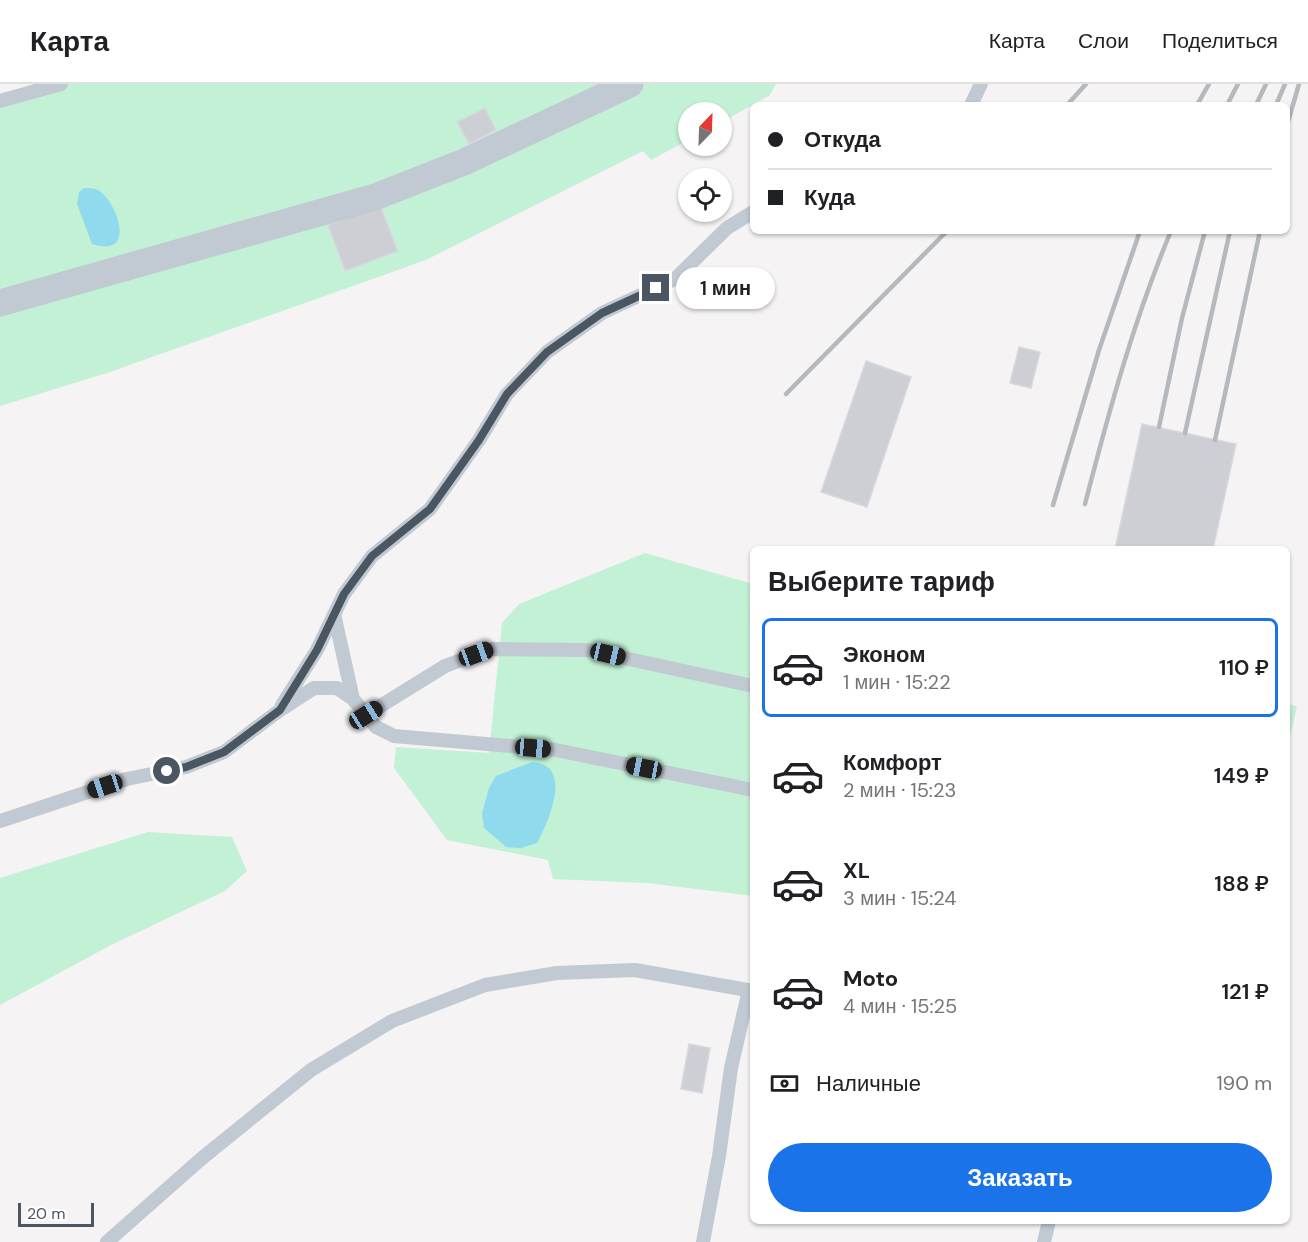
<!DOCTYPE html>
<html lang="ru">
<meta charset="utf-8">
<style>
:root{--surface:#fff;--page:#f2f2f2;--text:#202124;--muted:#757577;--line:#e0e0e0;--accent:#1a73e8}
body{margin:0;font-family:"DM Sans",sans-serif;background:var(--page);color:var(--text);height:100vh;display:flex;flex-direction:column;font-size:22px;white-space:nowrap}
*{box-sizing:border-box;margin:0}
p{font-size:20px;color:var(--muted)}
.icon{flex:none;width:33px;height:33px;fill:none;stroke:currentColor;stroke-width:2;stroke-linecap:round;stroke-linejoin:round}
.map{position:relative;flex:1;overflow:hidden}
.panel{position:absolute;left:750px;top:462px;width:540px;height:678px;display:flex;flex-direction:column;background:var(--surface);border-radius:9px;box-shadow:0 2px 4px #0004}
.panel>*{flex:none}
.hud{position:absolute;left:750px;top:18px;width:540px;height:132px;border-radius:9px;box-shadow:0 2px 4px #0004;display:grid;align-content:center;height:132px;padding:0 18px;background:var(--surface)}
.needle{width:39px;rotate:23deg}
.fabs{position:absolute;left:678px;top:18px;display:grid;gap:12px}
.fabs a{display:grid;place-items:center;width:54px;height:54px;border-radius:50%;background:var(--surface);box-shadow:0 2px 4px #0004;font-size:30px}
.scale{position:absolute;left:18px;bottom:15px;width:76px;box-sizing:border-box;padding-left:6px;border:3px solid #4a5661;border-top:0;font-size:16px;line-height:21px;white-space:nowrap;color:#4a5661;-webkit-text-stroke:4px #fff;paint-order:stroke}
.end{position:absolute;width:27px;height:27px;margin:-14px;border:8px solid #4a5661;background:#fff;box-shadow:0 0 0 3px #fff}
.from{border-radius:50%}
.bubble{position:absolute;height:42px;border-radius:21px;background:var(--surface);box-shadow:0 2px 4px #0004;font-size:20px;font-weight:600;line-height:42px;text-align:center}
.car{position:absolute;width:18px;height:36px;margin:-18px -9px;border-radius:8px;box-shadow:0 0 4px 2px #0007;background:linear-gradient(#222 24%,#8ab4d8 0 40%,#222 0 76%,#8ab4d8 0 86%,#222 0)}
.hud b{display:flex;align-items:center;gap:21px;height:57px;font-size:22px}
.hud b+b{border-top:2px solid var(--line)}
.hud i{width:15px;height:15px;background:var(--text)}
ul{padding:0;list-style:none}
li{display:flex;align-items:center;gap:18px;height:99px;margin:0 12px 9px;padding:0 6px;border:3px solid transparent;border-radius:9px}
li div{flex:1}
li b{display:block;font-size:22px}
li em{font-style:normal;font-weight:600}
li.current{border-color:var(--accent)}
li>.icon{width:54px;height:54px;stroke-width:1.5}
h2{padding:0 18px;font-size:27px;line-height:72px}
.pay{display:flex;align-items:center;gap:15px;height:66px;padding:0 18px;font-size:22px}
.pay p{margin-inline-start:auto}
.primary-button{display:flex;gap:12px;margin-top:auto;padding:12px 18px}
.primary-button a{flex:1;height:69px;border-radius:36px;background:var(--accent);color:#fff;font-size:24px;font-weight:600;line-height:69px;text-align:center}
header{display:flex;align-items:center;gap:36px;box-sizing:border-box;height:84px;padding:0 30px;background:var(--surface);border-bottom:2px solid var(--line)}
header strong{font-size:28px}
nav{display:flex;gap:33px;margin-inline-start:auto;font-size:21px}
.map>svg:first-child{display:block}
</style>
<header>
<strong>Карта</strong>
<nav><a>Карта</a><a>Слои</a><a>Поделиться</a></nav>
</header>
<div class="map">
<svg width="1308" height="1158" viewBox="0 0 1308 1158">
<rect width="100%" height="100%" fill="#f5f3f3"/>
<path fill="#c3f1d5" d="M34 0H776L770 11 722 38V28H688V56L651 76 643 67 426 176 107 289 0 322V10Z
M645 469 753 500V812L647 799 553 795 548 776 447 756 394 684 396 663 489 669 502 539 519 520Z
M1287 620 1297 622 1287 666Z
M148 748 232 753 247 787 225 807 111 861 0 921V794Z"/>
<path fill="#90daee" d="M84 104C89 104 94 104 98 106 117 117 138 175 92 160L77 120 79 108Z
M532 678C574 680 549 737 537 759L521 764 506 763 484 744 482 729 489 704 496 692Z"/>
<path fill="#cdcfd5" stroke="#d7d9de" stroke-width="1.5" d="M485 24 496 46 469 60 457 38Z
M380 121 398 167 345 187 328 141Z
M1019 263 1040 268 1031 304 1010 299Z
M866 277 911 293 867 423 821 408Z
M1142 340 1236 360 1213 465H1115Z
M689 960 710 964 702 1009 681 1005Z"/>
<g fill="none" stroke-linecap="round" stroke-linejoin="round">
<path stroke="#c1cad2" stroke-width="14" d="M0 17 61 0
M971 21 981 0
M334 530 353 615
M282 621 317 566 344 510 372 472 430 425 479 356 507 310 547 268 602 229 675 195 727 144 753 128
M366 631 445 582 491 565 587 566 753 602
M0 737 127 695 186 683 224 668 280 626 314 604H337L353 615 376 643 394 652 556 666 753 706
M107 1158 201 1075 311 986 392 937 485 901 557 889 635 886 753 907
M703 1158 719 1072 731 984 749 906
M1044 1158 1049 1137"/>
<path stroke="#c1cad2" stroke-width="27" d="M0 219 375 113 464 78 630 0"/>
<path stroke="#b5b8bd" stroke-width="4.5" d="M1067 21 1086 0
M1197 21 1209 0
M1227 21 1238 0
M1256 21 1266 0
M1276 21 1285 0
M1287 41 1299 0
M786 310 947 147
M1159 343 1182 234 1205 147
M1185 349 1230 147
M1215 356 1260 147
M1085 420C1109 327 1134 235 1171 147
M1053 421 1099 266 1140 147"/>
</g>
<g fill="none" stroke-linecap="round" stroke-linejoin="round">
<path stroke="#4a5661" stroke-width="8" d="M167 687 186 683 224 668 280 626 317 566 344 510 372 472 430 425 479 356 507 310 547 268 602 229 656 204"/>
</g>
</svg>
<div class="fabs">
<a><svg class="needle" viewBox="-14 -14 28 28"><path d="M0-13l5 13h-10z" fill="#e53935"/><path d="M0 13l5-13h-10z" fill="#757577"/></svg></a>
<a><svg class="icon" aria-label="locate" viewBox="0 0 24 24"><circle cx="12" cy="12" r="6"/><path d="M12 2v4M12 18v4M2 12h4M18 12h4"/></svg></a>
</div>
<div class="scale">20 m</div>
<i class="end from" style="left:167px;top:687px"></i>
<i class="end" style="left:656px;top:204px"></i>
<div class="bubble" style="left:676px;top:183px;width:99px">1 мин</div>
<i class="car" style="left:476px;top:570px;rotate:70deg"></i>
<i class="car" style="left:608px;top:570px;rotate:103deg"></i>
<i class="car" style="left:366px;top:631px;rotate:58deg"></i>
<i class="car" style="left:533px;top:664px;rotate:95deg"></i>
<i class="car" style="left:644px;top:684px;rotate:281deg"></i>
<i class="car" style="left:105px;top:702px;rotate:252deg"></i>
<div class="hud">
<b><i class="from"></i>Откуда</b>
<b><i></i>Куда</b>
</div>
<section class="panel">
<h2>Выберите тариф</h2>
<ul>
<li class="current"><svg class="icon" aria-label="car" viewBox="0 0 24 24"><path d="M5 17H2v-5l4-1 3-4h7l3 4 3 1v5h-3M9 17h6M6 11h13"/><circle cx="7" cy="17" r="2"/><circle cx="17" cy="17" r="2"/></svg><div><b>Эконом</b><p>1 мин · 15:22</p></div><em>110 ₽</em></li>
<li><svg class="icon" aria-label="car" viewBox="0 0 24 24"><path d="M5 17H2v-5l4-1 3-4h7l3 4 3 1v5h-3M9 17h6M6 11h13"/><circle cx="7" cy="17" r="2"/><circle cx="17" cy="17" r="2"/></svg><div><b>Комфорт</b><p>2 мин · 15:23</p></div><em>149 ₽</em></li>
<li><svg class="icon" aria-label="car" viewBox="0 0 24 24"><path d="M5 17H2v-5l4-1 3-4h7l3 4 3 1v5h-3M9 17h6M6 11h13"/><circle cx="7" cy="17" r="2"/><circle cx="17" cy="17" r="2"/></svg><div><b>XL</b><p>3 мин · 15:24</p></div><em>188 ₽</em></li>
<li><svg class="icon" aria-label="car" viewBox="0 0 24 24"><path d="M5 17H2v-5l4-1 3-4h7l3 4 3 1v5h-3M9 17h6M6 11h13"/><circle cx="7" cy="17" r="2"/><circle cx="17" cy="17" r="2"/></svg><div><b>Moto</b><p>4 мин · 15:25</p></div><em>121 ₽</em></li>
</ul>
<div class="pay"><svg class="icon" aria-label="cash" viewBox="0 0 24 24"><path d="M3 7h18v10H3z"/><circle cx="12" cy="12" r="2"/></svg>Наличные<p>190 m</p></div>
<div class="primary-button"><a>Заказать</a></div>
</section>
</div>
